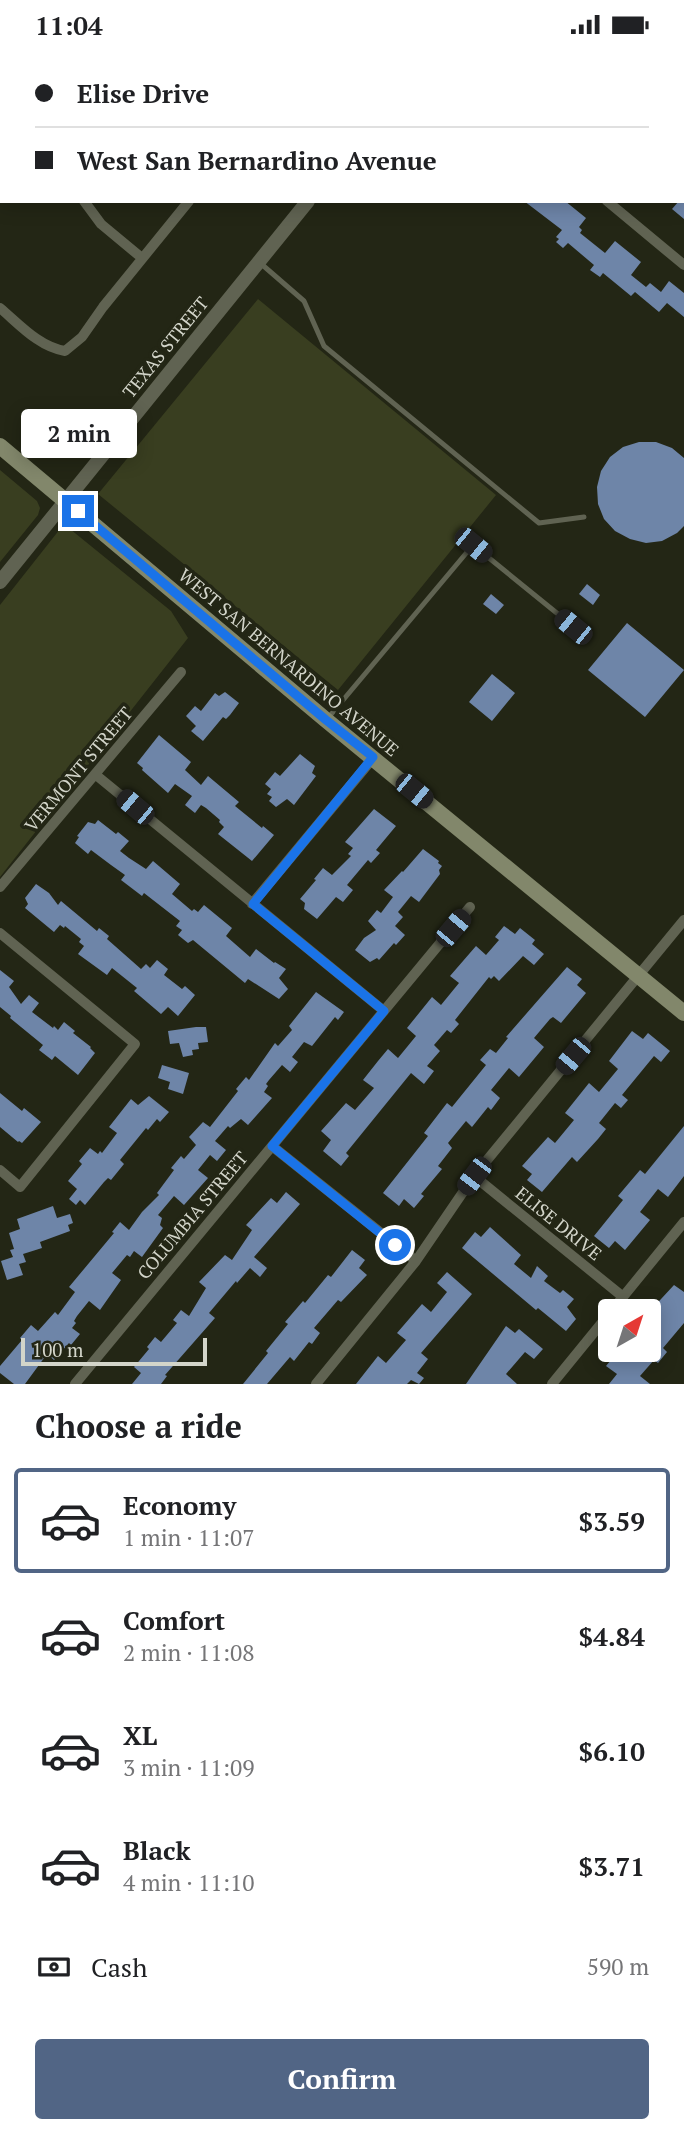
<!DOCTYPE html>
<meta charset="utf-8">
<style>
:root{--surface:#fff;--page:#f2f2f2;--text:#202124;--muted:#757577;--line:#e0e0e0;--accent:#516585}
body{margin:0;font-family:"PT Serif",serif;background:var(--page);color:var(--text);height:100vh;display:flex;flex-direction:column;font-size:26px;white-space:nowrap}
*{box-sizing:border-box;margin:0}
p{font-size:23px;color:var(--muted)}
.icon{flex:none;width:38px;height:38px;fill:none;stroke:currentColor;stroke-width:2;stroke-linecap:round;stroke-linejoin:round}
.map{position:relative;height:1335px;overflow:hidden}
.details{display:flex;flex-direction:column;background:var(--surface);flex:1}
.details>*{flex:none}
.hud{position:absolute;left:0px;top:0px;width:684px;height:154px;box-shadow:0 4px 18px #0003;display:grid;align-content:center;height:154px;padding:0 35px;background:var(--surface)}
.needle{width:46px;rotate:39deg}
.controls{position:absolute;left:598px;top:1250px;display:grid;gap:14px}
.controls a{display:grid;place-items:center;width:63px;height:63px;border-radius:7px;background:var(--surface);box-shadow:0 4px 18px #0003;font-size:35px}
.scale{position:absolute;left:21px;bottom:18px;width:186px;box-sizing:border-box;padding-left:7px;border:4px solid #d3d5ca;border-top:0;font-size:19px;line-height:24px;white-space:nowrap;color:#d3d5ca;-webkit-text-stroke:5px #232615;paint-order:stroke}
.end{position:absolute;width:32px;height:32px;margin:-16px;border:9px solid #1a73e8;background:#fff;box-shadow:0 0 0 4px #fff}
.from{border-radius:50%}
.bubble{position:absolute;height:49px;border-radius:7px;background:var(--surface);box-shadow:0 4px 18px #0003;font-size:23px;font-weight:700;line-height:49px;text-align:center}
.car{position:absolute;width:21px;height:42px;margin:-21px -10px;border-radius:9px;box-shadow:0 0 5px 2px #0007;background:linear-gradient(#222 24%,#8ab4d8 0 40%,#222 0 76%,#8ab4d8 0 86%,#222 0)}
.hud b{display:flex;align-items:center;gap:24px;height:66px;font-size:26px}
.hud b+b{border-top:2px solid var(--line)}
.hud i{width:18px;height:18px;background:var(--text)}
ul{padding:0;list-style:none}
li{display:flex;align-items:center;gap:21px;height:105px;margin:0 14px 10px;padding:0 21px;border:4px solid transparent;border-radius:7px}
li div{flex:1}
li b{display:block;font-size:26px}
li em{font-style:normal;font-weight:700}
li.selected{border-color:var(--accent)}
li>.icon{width:63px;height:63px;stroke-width:1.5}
h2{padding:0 35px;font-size:32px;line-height:84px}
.pay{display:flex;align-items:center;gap:18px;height:77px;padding:0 35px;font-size:26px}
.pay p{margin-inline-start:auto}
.cta{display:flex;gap:14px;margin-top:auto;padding:14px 35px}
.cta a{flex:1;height:80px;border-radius:7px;background:var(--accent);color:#fff;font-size:28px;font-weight:700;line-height:80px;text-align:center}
.status{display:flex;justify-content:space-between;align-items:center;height:49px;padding:0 35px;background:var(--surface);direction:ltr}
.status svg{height:19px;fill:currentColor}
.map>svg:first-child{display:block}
</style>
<div class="status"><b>11:04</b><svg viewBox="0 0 49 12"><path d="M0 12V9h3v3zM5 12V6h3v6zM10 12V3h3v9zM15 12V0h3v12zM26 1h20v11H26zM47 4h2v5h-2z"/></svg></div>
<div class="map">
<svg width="684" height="1335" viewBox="0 0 684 1335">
<rect width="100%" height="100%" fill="#232615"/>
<path fill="#393e20" d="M258 250 496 446 338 641 98 445Z
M0 421 37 452 40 459 38 466 0 513Z
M60 480H70L171 562 188 589 0 828V556Z"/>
<path fill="#6e85a8" d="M684 146V170L672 160 679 152H682Z
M524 152H565L586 169 579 178 582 181 580 184 605 204 615 192 641 213 631 226 646 238 650 234 661 243 669 232 684 244V268L667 254 659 263 635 243 631 247 603 224 600 228 590 221 594 216 568 194 563 199 556 193 559 190 556 188 562 181Z
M639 393H656L672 399 684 409V477L677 484 662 492 646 494 630 490 615 482 604 470 598 455 597 438 601 422 610 408 623 398Z
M587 535 600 546 593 556 579 545Z
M491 545 504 556 496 565 483 555Z
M627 574 684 621 645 668 588 621Z
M492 625 515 644 492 672 469 653Z
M225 643 239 654 230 666 226 670 223 668 203 692 191 682 196 677 186 667 195 657 201 662 215 644 219 647Z
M159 686 191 713 185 721 201 736 208 727 239 753 235 757 262 779 263 777 274 786 252 812 218 785 224 778 219 773 220 771 206 759 201 756 195 764 185 756 192 747 175 735 168 744 142 721 143 719 137 714Z
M300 705 315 717 312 724 316 727 294 756 287 750 276 758 269 752 272 748 267 745 271 740 265 735 275 723 280 727Z
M374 760 396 777 376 801 380 804 371 814 368 811 347 836 353 841 343 853 336 848 317 870 304 860 305 854 300 850 316 831 314 830 323 819 332 826 351 807 348 805 353 799 345 793Z
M98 771 116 785 118 783 129 792 120 802 129 809 146 820 153 812 180 835 172 845 192 862 194 860 198 863 204 856 232 879 226 887 250 908 256 900 274 914 275 913 286 920 279 929 288 940 279 950 248 930 245 934 193 891 188 894 178 886 182 881 176 877 180 872 144 844 142 847 121 831 125 826 111 816 91 801 88 805 75 794 79 788 77 787 88 773 95 775Z
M423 800 439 812 438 814 442 817 439 821 440 825 419 853 411 847 398 863 403 868 395 877 405 886 396 896 394 894 379 911 377 909 370 913 355 901 364 889 376 881 368 872 377 861 381 864 393 848 384 841 402 822 403 823Z
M36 835 49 844 58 856 61 852 97 882 99 879 109 887 107 890 141 920 146 915 150 919 157 911 168 920 164 926 182 940 185 937 195 946 178 967 168 958 161 965 134 942 137 939 112 919 107 926 78 905 84 897 79 893 81 890 65 877 64 879 60 876 54 883 25 859 28 855 25 849Z
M504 877 515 885 520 879 535 891 532 895 544 905 534 916 523 907 499 932 494 927 491 930 489 928 455 971 459 975 451 984 447 981 434 996 440 1002 427 1017 434 1022 424 1035 411 1024 346 1104 349 1107 341 1117 323 1102 331 1091 321 1082 346 1054 355 1061 374 1039 363 1031 378 1012 388 1000 398 1009 416 987 407 979 432 948 441 956 459 934 450 927 476 897 486 906 499 891 495 888Z
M567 918 582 930 577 936 586 944 561 974 553 968 550 970 534 989 544 998 519 1028 509 1019 491 1041 500 1049 491 1061 488 1058 472 1078 466 1072 448 1094 452 1099 438 1117 442 1120 421 1145 424 1147 414 1159 404 1150 399 1157 383 1144 428 1087 424 1084 447 1054 452 1058 486 1016 480 1011 490 1000 496 1004 508 989 506 988Z
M0 921 14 932 9 938 21 955 29 946 39 954 32 963 53 979 54 977 58 981 64 973 75 982 73 984 91 998 90 999 95 1004 78 1026 55 1007 52 1011 39 1001 43 996 10 969 11 967 0 958Z
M316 943 344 963 338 971 335 968 312 997 304 993 292 1008 298 1013 290 1023 282 1016 269 1031 266 1035 268 1037 264 1043 272 1049 248 1076 241 1070 230 1079 228 1077 215 1092 226 1101 217 1112 210 1106 198 1121 208 1129 184 1156 174 1147 158 1166 162 1169 160 1176 163 1179 142 1208 134 1202 130 1208 127 1206 112 1224 121 1231 100 1261 89 1252 77 1267 74 1272 76 1274 72 1279 80 1285 71 1296 69 1294 54 1311 47 1305 25 1335H14L0 1324V1317L22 1291 20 1289 31 1276 38 1282 55 1263 58 1266 75 1243 69 1238 114 1184 112 1183 120 1173 129 1181 142 1163 159 1146 157 1144 174 1121 171 1119 181 1107 184 1110 196 1096 189 1088 203 1073 210 1078 238 1042 236 1040 246 1028 249 1031 275 994 278 997 292 981 289 977Z
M196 978H206L208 993 198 994 199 1000 192 1001 193 1006 183 1008 179 994 170 995 168 982Z
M632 982 643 990 648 984 670 1002 661 1013 654 1007 622 1046 628 1051 621 1059 615 1054 599 1074 606 1080 598 1090 577 1113 572 1108 542 1143 527 1131 532 1125 522 1117 548 1088 555 1094 574 1071 565 1064 589 1034 599 1043 618 1020 609 1012Z
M162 1016 189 1024 183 1045 168 1040 170 1033 158 1029Z
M0 1044 22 1062 24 1059 41 1073 22 1094 19 1092 18 1093 0 1078Z
M149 1047 169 1063 160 1073 157 1070 148 1081 146 1079 120 1111 124 1115 111 1131 108 1129 104 1133 85 1156 80 1151 76 1156 69 1150 77 1140 68 1132 82 1115 79 1112 90 1099 98 1105 100 1102 102 1104 117 1084 109 1078 131 1050 138 1056Z
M684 1077V1127L668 1148 658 1140 640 1163 650 1171 625 1201 615 1192 609 1199 594 1187 623 1151 618 1147 640 1121 645 1125Z
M286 1143 300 1155 254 1208 267 1219 260 1228 250 1219 237 1234 236 1232 209 1264 215 1269 165 1326 167 1327 161 1335H132L141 1324 134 1318 149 1300 147 1298 155 1288 161 1293 177 1274 173 1271 181 1261 189 1267 206 1239 199 1233 225 1206 232 1211 252 1181 246 1176 271 1149 277 1154Z
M53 1157 57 1169 70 1165 73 1174 68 1176 70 1182 40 1193 42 1199 23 1205 26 1213 19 1215 23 1226 7 1231 1 1212 13 1208 10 1201 14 1200 9 1184 20 1180 17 1170Z
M490 1178 521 1206 514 1215 531 1229 537 1217 548 1227 544 1232 560 1244 563 1241 574 1250 567 1258 576 1270 566 1282 538 1259 536 1261 462 1199 475 1183 481 1188Z
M352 1201 365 1211 359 1219 367 1226 341 1253 338 1251 314 1279 320 1284 312 1295 309 1293 294 1312 290 1308 267 1335H243L268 1304 266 1302 288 1275 285 1273 303 1252 305 1254 328 1226 331 1228Z
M447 1223 472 1245 421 1304 428 1310 417 1324 424 1329 419 1335 411 1331 407 1335H356L378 1307 386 1314 406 1291 397 1284 422 1255 431 1263 447 1243 437 1234Z
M674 1236 684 1243V1274L663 1299 667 1303 658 1314 654 1311 640 1327 650 1335H609L617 1325 606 1317 620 1300H649V1263Z
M506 1277 515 1284 519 1280 543 1300 534 1310 525 1303 506 1325 517 1335H466Z"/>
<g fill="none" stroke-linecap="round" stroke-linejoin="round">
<path stroke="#606352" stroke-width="5" d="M259 213 304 252 324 297 539 474 584 468
M328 669 473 496 574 578"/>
<path stroke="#606352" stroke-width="10" d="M170 0 172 2
M76 2V0
M311 2 313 0
M84 152 101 175 142 209
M607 152 684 216
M0 259C19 275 39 298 65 302L82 288 103 258 189 152
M96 726 384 962
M0 838 181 623
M252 855 374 708
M0 884 135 995 20 1138 0 1121
M272 1097 416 1212
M474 1127 622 1247
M75 1335 470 858
M316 1335 416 1212 474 1127 684 871
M552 1335 684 1173"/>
<path stroke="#606352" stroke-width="14" d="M427 2 428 0
M0 533 308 152"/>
<path stroke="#82876b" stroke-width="16" d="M0 397 326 671 684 964"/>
</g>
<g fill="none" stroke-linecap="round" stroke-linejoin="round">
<path stroke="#1a73e8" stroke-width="9" d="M78 462 326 671 373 708 253 855 384 962 272 1097 395 1196"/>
</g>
<g text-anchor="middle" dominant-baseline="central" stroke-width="7" stroke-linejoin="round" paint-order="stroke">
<g font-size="18" fill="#d3d5ca" stroke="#232615">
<text transform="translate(165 298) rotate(-51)">TEXAS STREET</text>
<text transform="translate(289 613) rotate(40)">WEST SAN BERNARDINO AVENUE</text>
<text transform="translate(78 720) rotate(-50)">VERMONT STREET</text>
<text transform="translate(192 1166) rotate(-50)">COLUMBIA STREET</text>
<text transform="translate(559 1174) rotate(39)">ELISE DRIVE</text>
</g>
</g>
</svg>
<div class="controls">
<a><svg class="needle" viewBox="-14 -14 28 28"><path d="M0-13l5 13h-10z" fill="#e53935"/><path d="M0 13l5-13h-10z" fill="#757577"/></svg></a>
</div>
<div class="scale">100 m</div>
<i class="end from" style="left:395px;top:1196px"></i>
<i class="end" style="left:78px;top:462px"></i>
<div class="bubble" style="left:21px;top:360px;width:116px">2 min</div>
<i class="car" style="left:473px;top:496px;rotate:129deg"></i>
<i class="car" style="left:573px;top:578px;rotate:309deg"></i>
<i class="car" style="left:414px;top:742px;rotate:129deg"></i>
<i class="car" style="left:135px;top:758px;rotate:310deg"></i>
<i class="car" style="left:453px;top:879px;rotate:40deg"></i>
<i class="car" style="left:573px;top:1007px;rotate:220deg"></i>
<i class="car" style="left:474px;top:1127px;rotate:217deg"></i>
<div class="hud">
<b><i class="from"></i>Elise Drive</b>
<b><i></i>West San Bernardino Avenue</b>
</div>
</div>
<section class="details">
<h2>Choose a ride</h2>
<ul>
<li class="selected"><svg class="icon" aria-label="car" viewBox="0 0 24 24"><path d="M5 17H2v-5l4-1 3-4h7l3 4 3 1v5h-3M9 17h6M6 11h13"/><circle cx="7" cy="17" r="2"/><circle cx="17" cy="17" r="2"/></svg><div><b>Economy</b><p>1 min · 11:07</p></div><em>$3.59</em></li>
<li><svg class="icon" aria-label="car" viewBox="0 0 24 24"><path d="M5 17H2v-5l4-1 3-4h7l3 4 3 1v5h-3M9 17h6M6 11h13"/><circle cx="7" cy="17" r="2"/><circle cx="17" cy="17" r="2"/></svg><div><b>Comfort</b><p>2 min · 11:08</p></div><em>$4.84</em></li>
<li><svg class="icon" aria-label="car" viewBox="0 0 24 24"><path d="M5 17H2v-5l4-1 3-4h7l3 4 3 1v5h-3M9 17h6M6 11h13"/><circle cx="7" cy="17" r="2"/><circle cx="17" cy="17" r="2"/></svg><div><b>XL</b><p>3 min · 11:09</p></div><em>$6.10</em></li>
<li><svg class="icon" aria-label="car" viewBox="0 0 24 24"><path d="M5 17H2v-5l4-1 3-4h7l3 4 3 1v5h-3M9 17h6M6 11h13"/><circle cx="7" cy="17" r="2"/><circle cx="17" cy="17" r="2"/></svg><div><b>Black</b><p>4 min · 11:10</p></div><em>$3.71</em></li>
</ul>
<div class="pay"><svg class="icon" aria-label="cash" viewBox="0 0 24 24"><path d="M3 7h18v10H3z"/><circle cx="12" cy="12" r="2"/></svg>Cash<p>590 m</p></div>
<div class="cta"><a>Confirm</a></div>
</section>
